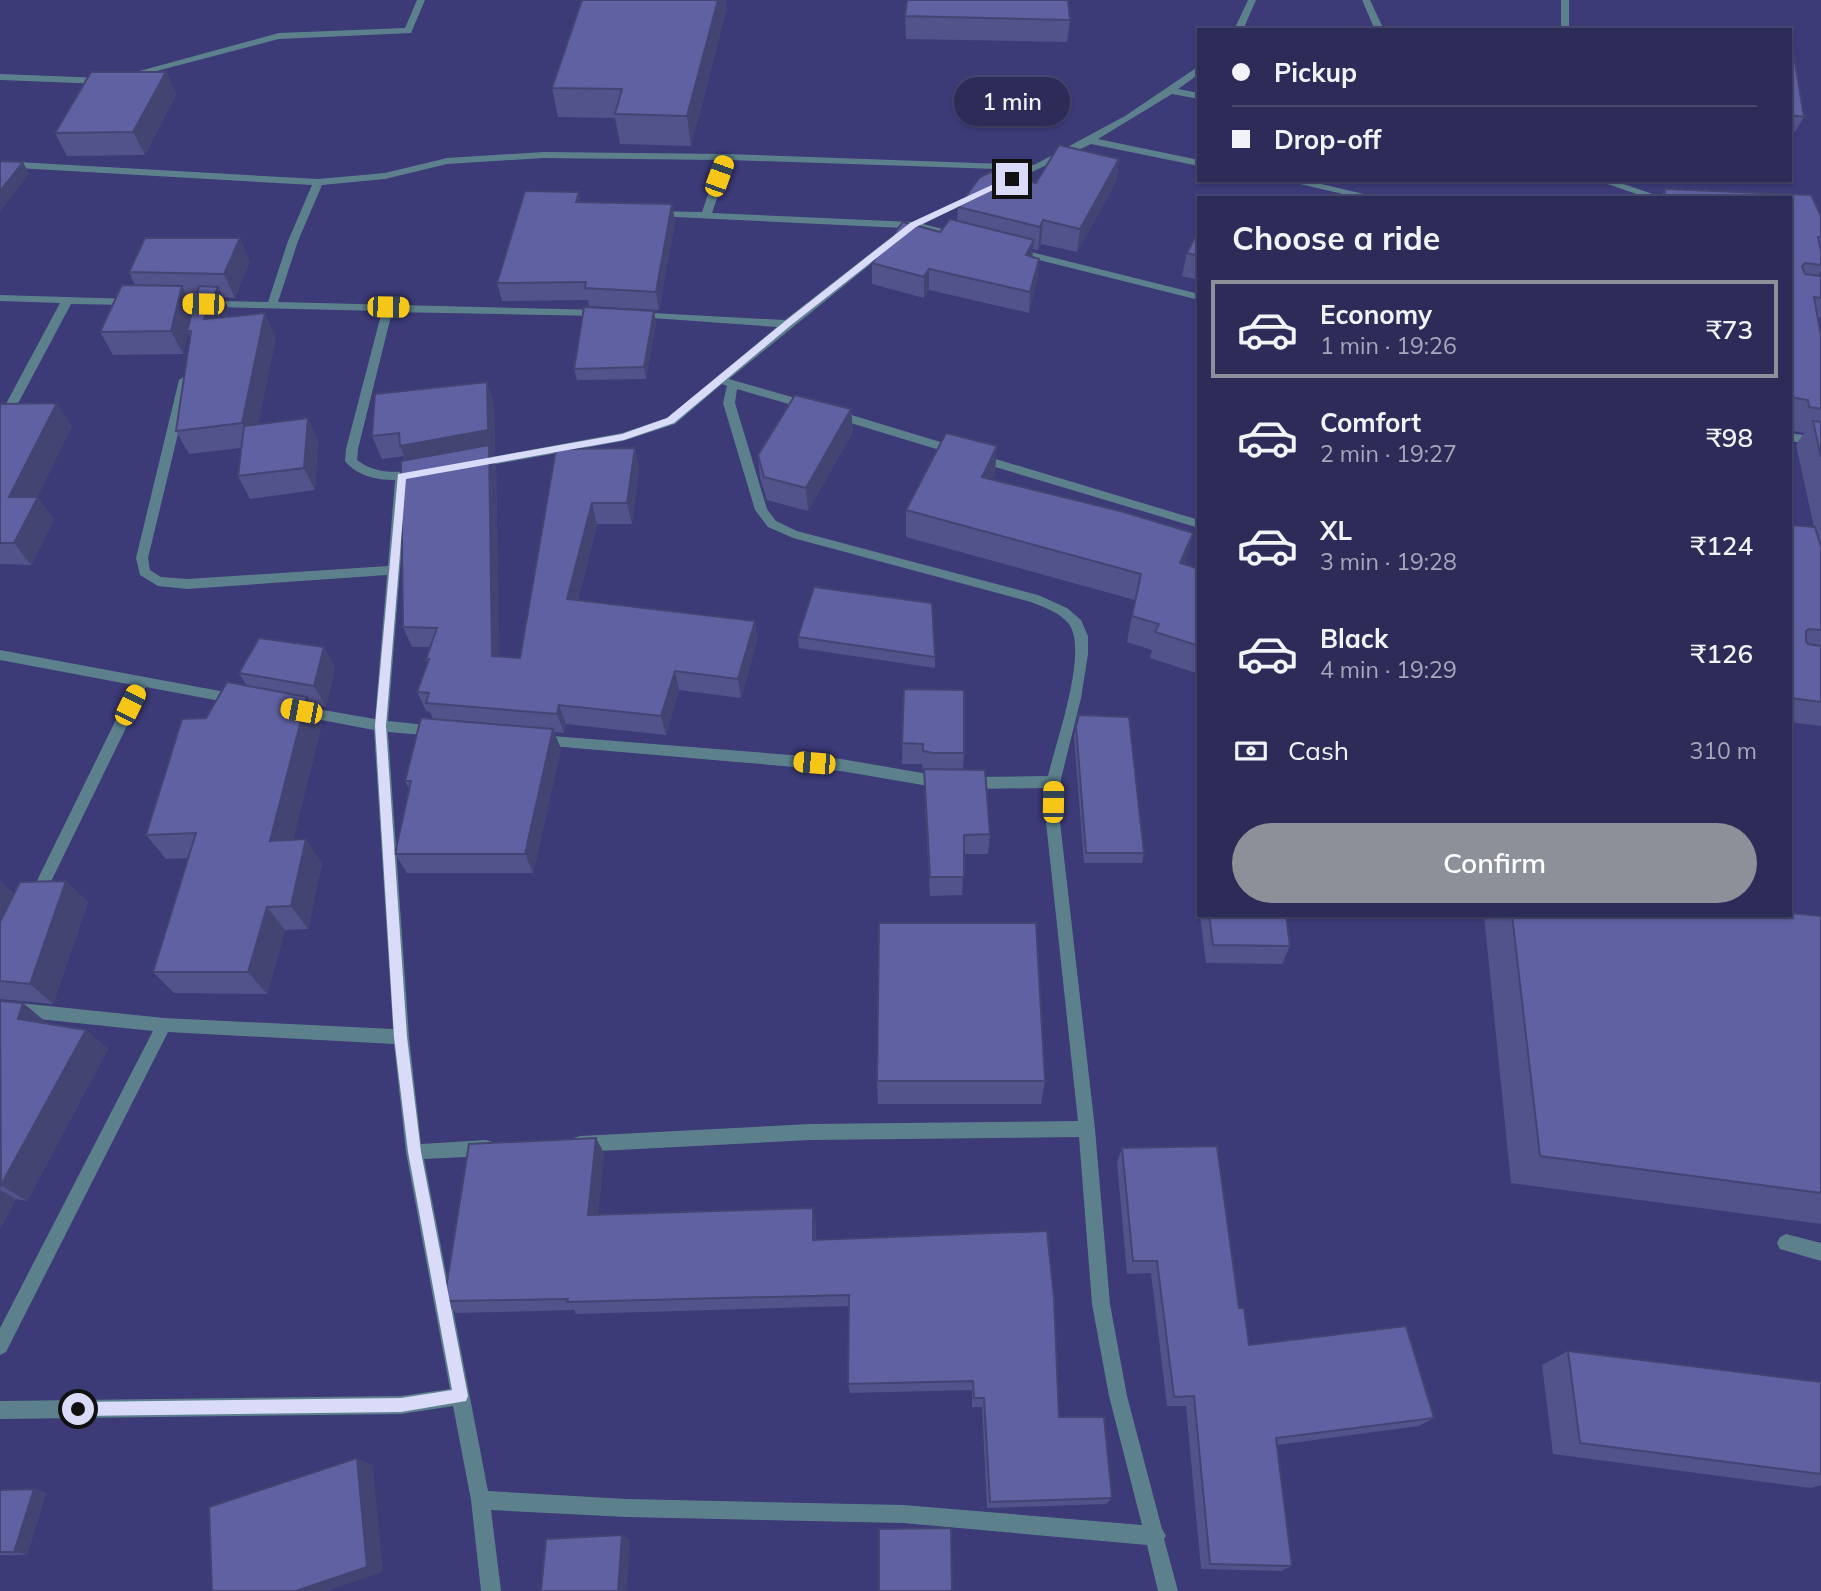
<!DOCTYPE html>
<meta charset="utf-8">
<style>
:root{--surface:#2d2c59;--page:#35345f;--text:#f1f3f6;--muted:#a7a7ba;--line:#48486f;--accent:#8c9099}
body{margin:0;font-family:Mulish,sans-serif;background:var(--page);color:var(--text);height:100vh;display:flex;flex-direction:column;font-size:26px;white-space:nowrap}
*{box-sizing:border-box;margin:0}
p{font-size:23px;color:var(--muted)}
.icon{flex:none;width:38px;height:38px;fill:none;stroke:currentColor;stroke-width:2;stroke-linecap:round;stroke-linejoin:round}
.map{position:relative;flex:1;overflow:hidden}
.details{position:absolute;left:1197px;top:196px;width:595px;height:721px;display:flex;flex-direction:column;background:var(--surface);border-radius:0px;box-shadow:0 2px 5px #0004,0 0 0 2px var(--line)}
.details>*{flex:none}
.banner{position:absolute;left:1197px;top:28px;width:595px;height:154px;border-radius:0px;box-shadow:0 2px 5px #0004,0 0 0 2px var(--line);display:grid;align-content:center;height:154px;padding:0 35px;background:var(--surface)}
.end{position:absolute;width:32px;height:32px;margin:-16px;border:9px solid #d9dbf9;background:#111;box-shadow:0 0 0 4px #111}
.from{border-radius:50%}
.bubble{position:absolute;height:49px;border-radius:24px;background:var(--surface);box-shadow:0 2px 5px #0004,0 0 0 2px var(--line);font-size:23px;font-weight:600;line-height:49px;text-align:center}
.car{position:absolute;width:21px;height:42px;margin:-21px -10px;border-radius:9px;box-shadow:0 0 5px 2px #0007;background:linear-gradient(#f5c518 24%,#345 0 40%,#f5c518 0 76%,#345 0 86%,#f5c518 0)}
.banner b{display:flex;align-items:center;gap:24px;height:66px;font-size:26px}
.banner b+b{border-top:2px solid var(--line)}
.banner i{width:18px;height:18px;background:var(--text)}
ul{padding:0;list-style:none}
li{display:flex;align-items:center;gap:21px;height:98px;margin:0 14px 10px;padding:0 21px;border:4px solid transparent;border-radius:0px}
li div{flex:1}
li b{display:block;font-size:26px}
li em{font-style:normal;font-weight:600}
li.active{border-color:var(--accent)}
li>.icon{width:63px;height:63px;stroke-width:1.5}
h2{padding:0 35px;font-size:32px;line-height:84px}
.pay{display:flex;align-items:center;gap:18px;height:77px;padding:0 35px;font-size:26px}
.pay p{margin-inline-start:auto}
.action{display:flex;gap:14px;margin-top:auto;padding:14px 35px}
.action a{flex:1;height:80px;border-radius:42px;background:var(--accent);color:#fff;font-size:28px;font-weight:600;line-height:80px;text-align:center}
.map>svg:first-child{display:block}
</style>
<div class="map">
<svg width="1821" height="1591" viewBox="0 0 1821 1591">
<rect width="100%" height="100%" fill="#3c3a77"/>
<g fill="none" stroke-linecap="round" stroke-linejoin="round">
<path fill="#5c818d" fill-rule="evenodd" d="M417 0H425L411 33 279 39 126 79 121 76 279 33 405 28Z
M1248 0H1256L1243 30H1234Z
M1362 0H1370L1384 30H1375Z
M1561 0H1569V30H1561Z
M1199 66V74L1178 89 1199 93V99L1172 94 1098 139 1199 160V166L1091 144 1000 187 995 184 997 182 1023 170 730 160 712 213 912 222 972 194 981 196 923 224 962 234V238L915 228 729 379 813 403 815 406 809 410 737 389 735 403 767 509 776 521 797 531 1038 595 1067 608 1081 620 1088 636V654L1081 698 1061 779 1060 822 1095 1129 1110 1304 1127 1396 1162 1529 1166 1536 1164 1539 1178 1591H1158L1147 1545 903 1523 626 1517 491 1510 501 1591H481L471 1500 453 1406 401 1414 0 1419V1401L401 1396 450 1389 406 1152 394 1044 168 1032 6 1352 0 1355V1328L153 1031 0 1015V1001L164 1018 393 1029 374 730 300 716 293 711 300 706 375 719 387 575 187 589 158 586 140 575 136 558 179 380 185 376 191 380 148 558 150 570 161 577 187 579 388 566 395 480C376 480 357 476 345 461L346 449 382 311 173 306 168 303 173 300 268 302 288 241 312 185 0 167V161L318 179 385 173 447 158 544 152 726 154 1034 165 1125 116ZM544 158 720 160 702 212 650 211V215L654 216 903 228 785 320 634 312V316L638 317 777 327 667 418 622 433 475 460 469 464 471 467 475 468 623 441 675 424 722 384 727 386 723 403 755 510 768 527 793 538 1031 602C1043 607 1059 612 1068 623 1090 648 1055 745 1048 776L968 777 963 779 961 783 963 787 968 789 1046 788V822L1078 1121 810 1124 580 1136 574 1138 572 1144 574 1150 580 1152 810 1140 1079 1137 1092 1304 1109 1396 1142 1525 903 1505 626 1499 488 1491 424 1159 486 1156 492 1154 494 1148 492 1142 486 1140 421 1144 409 1037 388 732 436 736 441 735 443 731 441 727 436 726 388 721 407 480 421 477 423 474 417 470C395 473 375 474 357 460L358 449 392 312 600 316 605 313 600 310 278 302 298 241 322 185 385 179 447 164Z
M0 74 103 78 108 81 103 84 0 80Z
M1283 180H1304L1381 198H1360Z
M1596 180H1612L1664 198H1648Z
M1015 248 1199 294V300L1011 253 1010 251Z
M0 295 131 299 136 302 131 305 71 304 6 426 0 430V415L60 303 0 301Z
M835 410 960 448 962 451 956 455 831 417 829 414Z
M1790 433 1821 438V446L1790 441Z
M979 454 1199 520V528L975 461V455Z
M0 650 236 694 243 699 236 704 146 687 41 902 36 903 31 902 29 897 133 685 0 660Z
M540 735 841 759 940 776 945 778 947 782 945 786 940 788 841 771 540 745 535 744 533 740 535 736Z
M1786 1234 1821 1243V1261L1780 1249 1777 1243 1780 1237Z"/>
</g>
<path fill="#53538b" fill-rule="evenodd" d="M727 7 691 146 620 144 615 118 558 117 552 88Z
M905 16 1070 20 1067 42 906 39Z
M1790 38 1804 117 1795 132H1790Z
M166 72 176 95 145 155 67 156 55 133Z
M1119 159 1116 182 1077 252 1041 244 1038 250 1033 249 1032 257 1039 259 1037 280 1029 313 929 290 924 298 872 284V263L940 232 957 221 958 207Z
M1665 189 1811 195 1821 216V271L1818 276H1821V316L1818 320 1821 336V726L1790 722V525L1814 527 1796 445 1804 433 1793 431 1791 424H1790V198H1661Z
M581 202 672 204 675 222 659 310 589 306 588 300 502 301 497 283Z
M1199 229V280L1182 276 1187 253Z
M250 261 235 298 223 297 229 310 226 317 276 337 258 424 318 441 315 490 250 499 238 476 241 448 189 454 176 431 190 337 188 332 183 354 113 355 100 332 135 285 129 272ZM187 297H196L193 308Z
M656 323 646 379 577 380 574 369Z
M487 382 494 405 495 453 492 454 496 467 499 656 520 658 556 449 635 448 639 469 632 524H597L578 600 755 621 757 641 741 698 679 690 666 735 566 724 564 733 554 732 561 749 533 873H407L395 854 409 789 405 781 433 719 430 712 426 711 417 692 428 664 426 659 430 647H412L403 627 405 460 404 456 382 459 372 436Z
M0 404 72 426 37 497 54 520 31 565 0 564Z
M851 409 853 432 808 511 767 500 760 478 758 455Z
M995 473 992 479 1186 560 1185 564 1199 569V674L1150 658 1152 650 1127 642 1135 600 906 537V510Z
M798 637 935 657V668L799 648Z
M324 647 335 668 326 707 311 705 322 723 293 840 322 863 308 929 285 930 267 994 174 993 153 972 188 858 166 859 146 835 206 718 247 686 239 673Z
M904 689 964 753 963 770 990 834 988 854H964L962 895 930 896 924 789V772H923L922 764H902Z
M1076 726 1144 853 1142 863H1084L1074 737Z
M0 881 14 894 66 881 88 902 53 1004 0 999Z
M1200 915H1286L1290 946 1282 964 1206 963Z
M1484 915H1790L1821 916V1224L1511 1183Z
M0 1001 23 1003 47 1023V1024L86 1030 108 1049 27 1201 16 1199 0 1229Z
M877 1081H1045L1041 1104H878Z
M1122 1148 1239 1308 1249 1345 1434 1418 1419 1426 1277 1445 1292 1566 1281 1571 1201 1569 1186 1406H1167L1151 1273 1127 1274 1117 1162Z
M604 1153 598 1215 816 1221V1240L1059 1417 1112 1498 1106 1504 987 1508 982 1407H972V1390L850 1393 848 1384 849 1306 576 1314 574 1310 456 1313 444 1301Z
M1568 1351 1821 1382V1485L1811 1488 1553 1454 1542 1365Z
M34 1489 46 1493 27 1555H0V1490Z"/>
<path fill="#434471" d="M718 0H726L727 7 691 146 687 116Z
M166 72 176 95 145 155 133 132Z
M1119 159 1116 182 1077 252 1080 229Z
M23 162 29 174 0 212V191Z
M579 192 582 210 576 202Z
M672 204 675 222 659 310 656 292Z
M1043 220 1041 244 1038 250 1040 227Z
M240 238 250 261 235 298 224 274Z
M1034 240 1032 261 1026 255Z
M1039 259 1037 280 1029 313 1030 292Z
M929 269V290L924 298V277Z
M182 286 194 310 183 354 171 331Z
M218 287 229 310 216 342 204 319Z
M654 311 656 323 646 379 644 367Z
M265 313 276 337 254 446 242 423Z
M487 382 494 405 495 453 492 454 496 467 500 675 400 446Z
M57 403 72 426 26 519 9 497Z
M851 409 853 432 808 511 806 488Z
M308 418 318 441 315 490 304 468Z
M997 446 995 473 980 504 982 477Z
M635 448 639 469 632 524 627 503Z
M38 497 54 520 31 565 14 543Z
M592 503 597 524 573 619 567 599Z
M1193 533 1186 560 1174 590 1180 563Z
M755 621 757 641 741 698 738 679Z
M324 647 335 668 326 707 314 686Z
M675 671 679 690 666 735 661 716Z
M307 697 322 723 287 865 270 841Z
M559 705 566 724 564 733 557 714Z
M553 729 561 749 533 873 525 854Z
M306 839 322 863 308 929 291 906Z
M0 881 20 899 0 949Z
M66 881 88 902 53 1004 30 984Z
M267 907 285 930 267 994 248 972Z
M23 1003 47 1023 42 1038 18 1019Z
M86 1030 108 1049 27 1201 1 1185Z
M596 1138 604 1153 597 1228 588 1215Z
M0 1190 16 1199 0 1229Z
M813 1208 816 1221 815 1253 813 1240Z
M357 1458 373 1465 383 1572 326 1591H296Z
M34 1489 46 1493 27 1555 14 1552Z
M622 1535 630 1540 627 1591H618Z"/>
<path fill="#6061a2" stroke="#434471" stroke-width="2" d="M582 0H718L687 116 615 114 622 89 552 88Z
M907 0H1068L1070 20 905 16Z
M1790 38H1791L1804 117 1790 115Z
M91 72H166L133 132 55 133Z
M1059 145 1119 159 1080 229 1043 220 1040 227 958 207 980 177 993 171 1036 183Z
M0 161 23 162 0 191Z
M1665 189 1811 195 1821 216V237H1818L1821 251V265L1805 263 1802 266 1805 274 1821 276V298L1814 297 1821 336V409L1809 407 1808 400 1790 397V198H1665Z
M525 191 579 192 576 202 672 204 656 292 585 288 586 282 497 283Z
M950 219 1034 240 1026 255 1039 259 1030 292 929 269 924 277 872 263 903 222 940 232Z
M1199 229V256L1187 253Z
M145 238H240L224 274 129 272Z
M122 285 182 286 171 331 100 332Z
M199 286 218 287 204 319 265 313 242 423 176 431 191 331H187Z
M584 307 654 311 644 367 574 369Z
M487 382 488 430 400 446 399 433 372 436 375 394Z
M795 395 851 409 806 488 764 477 758 455Z
M57 403 9 497H38L14 543H0V404Z
M308 418 304 468 238 476 244 426Z
M1813 421 1821 422V457Z
M946 433 997 446 982 477 1124 512 1193 533 1180 563 1199 569V646L1155 632 1159 624 1132 616 1141 574 906 510Z
M489 445 492 656 520 658 556 449 635 448 627 503H592L567 599 755 621 738 679 675 671 661 716 559 705 557 714 426 703 429 693 417 692 429 659H426L437 628 403 627 401 461Z
M1790 525 1815 527 1821 547V630L1809 629 1806 631V641L1808 644 1821 646V702L1791 698 1790 697Z
M814 587 932 603 935 657 798 637Z
M259 638 324 647 314 686 239 673Z
M227 682 307 697 270 841 306 839 291 906 267 907 248 972H153L196 833 146 835 182 719 206 718Z
M904 689 964 690V753H933L923 751V744L902 743Z
M1079 715 1129 717 1144 853H1086L1076 726Z
M421 718 553 729 525 854H395L411 781H405Z
M924 769 985 770 990 834 964 835V877H930Z
M66 881 30 984 0 981V922L20 882Z
M1790 913 1821 916V1193L1540 1156 1512 915H1790Z
M1209 915H1286L1290 946 1213 945Z
M879 923H1036L1045 1081H877Z
M0 1001 23 1003 18 1019 86 1030 1 1185Z
M596 1138 588 1215 813 1208V1240L1047 1231 1054 1298 1059 1417H1104L1112 1498 990 1502 984 1398H974L973 1381 848 1384 849 1295 567 1302 568 1299 444 1301 469 1144Z
M1217 1146 1239 1308H1244L1249 1345 1406 1326 1434 1418 1276 1438 1292 1566 1210 1564 1194 1396 1174 1397 1157 1261H1133L1122 1148Z
M1568 1351 1821 1382V1474L1580 1443Z
M357 1458 367 1567 296 1591H212L209 1507Z
M34 1489 14 1552H0V1490Z
M951 1528 952 1591H879V1529Z
M622 1535 618 1591H541L546 1539Z"/>
<path fill="#d9dbf9" d="M1009 177 1016 179 916 227 790 326 674 423 624 440 406 479 386 726 407 1037 421 1152 468 1396 466 1401 401 1412 78 1416 72 1414 70 1409 72 1404 78 1402 401 1398 452 1390 408 1152 394 1037 375 726 398 474 622 434 667 418 784 322 910 223Z"/>
</svg>
<i class="end from" style="left:78px;top:1409px"></i>
<i class="end" style="left:1012px;top:179px"></i>
<div class="bubble" style="left:954px;top:77px;width:116px">1 min</div>
<i class="car" style="left:719px;top:176px;rotate:20deg"></i>
<i class="car" style="left:203px;top:304px;rotate:271deg"></i>
<i class="car" style="left:388px;top:307px;rotate:91deg"></i>
<i class="car" style="left:130px;top:705px;rotate:26deg"></i>
<i class="car" style="left:301px;top:711px;rotate:281deg"></i>
<i class="car" style="left:814px;top:763px;rotate:275deg"></i>
<i class="car" style="left:1053px;top:802px;rotate:1deg"></i>
<div class="banner">
<b><i class="from"></i>Pickup</b>
<b><i></i>Drop-off</b>
</div>
<section class="details">
<h2>Choose a ride</h2>
<ul>
<li class="active"><svg class="icon" aria-label="car" viewBox="0 0 24 24"><path d="M5 17H2v-5l4-1 3-4h7l3 4 3 1v5h-3M9 17h6M6 11h13"/><circle cx="7" cy="17" r="2"/><circle cx="17" cy="17" r="2"/></svg><div><b>Economy</b><p>1 min · 19:26</p></div><em>₹73</em></li>
<li><svg class="icon" aria-label="car" viewBox="0 0 24 24"><path d="M5 17H2v-5l4-1 3-4h7l3 4 3 1v5h-3M9 17h6M6 11h13"/><circle cx="7" cy="17" r="2"/><circle cx="17" cy="17" r="2"/></svg><div><b>Comfort</b><p>2 min · 19:27</p></div><em>₹98</em></li>
<li><svg class="icon" aria-label="car" viewBox="0 0 24 24"><path d="M5 17H2v-5l4-1 3-4h7l3 4 3 1v5h-3M9 17h6M6 11h13"/><circle cx="7" cy="17" r="2"/><circle cx="17" cy="17" r="2"/></svg><div><b>XL</b><p>3 min · 19:28</p></div><em>₹124</em></li>
<li><svg class="icon" aria-label="car" viewBox="0 0 24 24"><path d="M5 17H2v-5l4-1 3-4h7l3 4 3 1v5h-3M9 17h6M6 11h13"/><circle cx="7" cy="17" r="2"/><circle cx="17" cy="17" r="2"/></svg><div><b>Black</b><p>4 min · 19:29</p></div><em>₹126</em></li>
</ul>
<div class="pay"><svg class="icon" aria-label="cash" viewBox="0 0 24 24"><path d="M3 7h18v10H3z"/><circle cx="12" cy="12" r="2"/></svg>Cash<p>310 m</p></div>
<div class="action"><a>Confirm</a></div>
</section>
</div>
